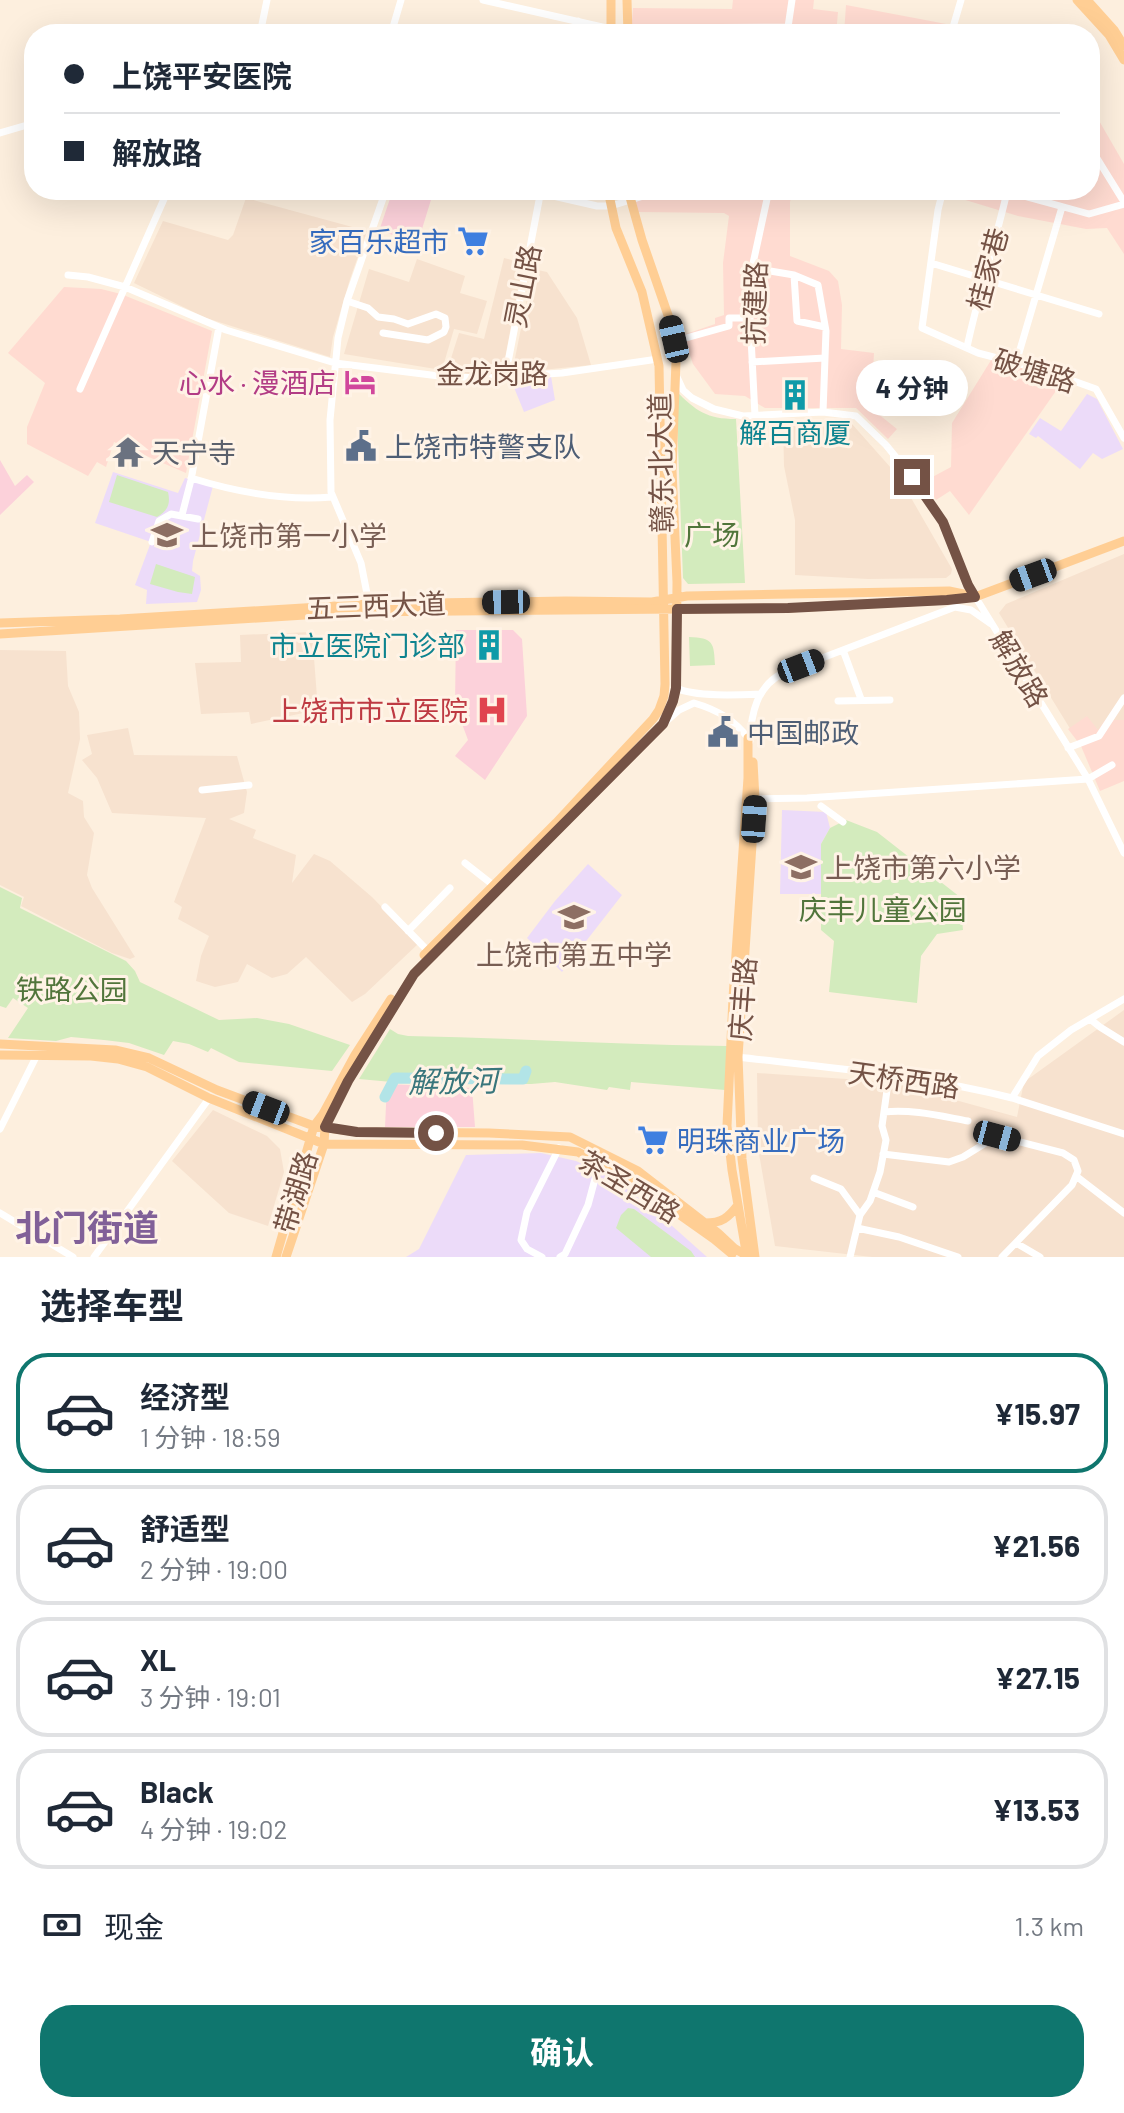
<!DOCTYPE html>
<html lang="zh">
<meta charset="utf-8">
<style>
:root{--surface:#fff;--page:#f6f6f7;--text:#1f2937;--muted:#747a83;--line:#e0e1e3;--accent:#0f766e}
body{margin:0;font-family:Barlow,"Noto Sans SC",sans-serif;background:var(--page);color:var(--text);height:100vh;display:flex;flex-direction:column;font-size:30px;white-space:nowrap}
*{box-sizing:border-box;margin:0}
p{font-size:26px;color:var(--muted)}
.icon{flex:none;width:44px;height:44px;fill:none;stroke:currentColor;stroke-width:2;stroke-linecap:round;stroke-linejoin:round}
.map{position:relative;height:1257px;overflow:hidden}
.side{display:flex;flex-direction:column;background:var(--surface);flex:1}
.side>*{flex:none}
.top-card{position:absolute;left:24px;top:24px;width:1076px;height:176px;border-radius:32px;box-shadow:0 8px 32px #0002;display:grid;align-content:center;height:176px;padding:0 40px;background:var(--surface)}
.end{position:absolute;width:36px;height:36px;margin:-18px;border:10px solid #745245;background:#fff;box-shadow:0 0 0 4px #fff}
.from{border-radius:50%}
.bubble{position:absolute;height:56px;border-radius:28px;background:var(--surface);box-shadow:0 8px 32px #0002;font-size:26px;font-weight:700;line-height:56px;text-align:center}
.car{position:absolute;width:24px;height:48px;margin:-24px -12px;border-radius:10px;box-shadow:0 0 6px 2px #0007;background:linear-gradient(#222 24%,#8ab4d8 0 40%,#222 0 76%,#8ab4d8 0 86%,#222 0)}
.top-card b{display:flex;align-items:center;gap:28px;height:76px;font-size:30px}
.top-card b+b{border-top:2px solid var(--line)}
.top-card i{width:20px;height:20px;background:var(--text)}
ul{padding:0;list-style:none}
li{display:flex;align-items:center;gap:24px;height:120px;margin:0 16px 12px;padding:0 24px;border:4px solid var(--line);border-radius:32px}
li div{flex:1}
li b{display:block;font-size:30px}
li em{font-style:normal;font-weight:700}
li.selected{border-color:var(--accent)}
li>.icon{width:72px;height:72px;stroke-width:1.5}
h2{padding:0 40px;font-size:36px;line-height:96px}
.pay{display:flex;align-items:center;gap:20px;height:88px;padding:0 40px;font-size:30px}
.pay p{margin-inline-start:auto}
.primary-button{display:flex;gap:16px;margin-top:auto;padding:16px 40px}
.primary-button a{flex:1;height:92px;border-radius:32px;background:var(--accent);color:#fff;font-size:32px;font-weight:700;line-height:92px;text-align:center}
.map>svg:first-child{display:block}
</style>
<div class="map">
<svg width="1124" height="1257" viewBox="0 0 1124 1257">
<rect width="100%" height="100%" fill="#fdefde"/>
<path fill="#f7e2cf" d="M246 198 367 231 350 279 333 337 330 357 206 318 134 283 163 221 228 240 233 235Z
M504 258 523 263 502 374 478 375 447 371 459 333 484 339Z
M417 259 465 276 460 293 487 301 477 334 454 329 442 370 344 354 369 269 409 282Z
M533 269 547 272 577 318 591 365 512 373Z
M783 422 852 424 899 477 952 569 951 574 946 578 868 579 795 575V520L784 466Z
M1124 554V737L1074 735 999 613 1006 604Z
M312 632 318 710 251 724 249 712 201 714 195 663 241 662 240 635Z
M0 650 66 651 68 686 79 712 80 739 68 793 83 801 84 817 94 833 87 875 92 888 135 957 130 959 112 953 21 906 24 897 0 885Z
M128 728 134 755 237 756 247 792 244 813 229 819 256 830 253 838 296 855 292 883 314 854 330 861 372 897 418 944 365 994 352 1002 306 957 287 974 272 978 247 964 238 982 215 987 196 981 201 956 209 936 178 919 182 907 174 902 206 818 112 813 97 778 82 760 92 754 87 735Z
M1124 1010V1257H872L775 1246 758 1148 757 1073 890 1082 1017 1117 1024 1082Z
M213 1110 267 1136 280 1149 284 1172 268 1226 229 1213 172 1161Z"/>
<path fill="#ffdbd1" d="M733 0H814L813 9 838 12 836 34H631L633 8 732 9Z
M846 5 962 27 981 34H844Z
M1090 105 1124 164V254L1107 228 1086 229 1018 216 949 195 926 190H1090Z
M633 190H793L790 202V256L829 271 838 281 842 305 841 349 874 353 873 370 868 399 872 409 897 429 888 439 856 408H765L745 396 715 394 693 364 683 335 715 324V318L724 315 723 263 729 216 724 213 638 212Z
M64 287 101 289 121 294 212 331 186 473 114 442 106 467 97 462 88 476 27 444V427L45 383 8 353Z
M993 357 1065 378 969 515 950 491 936 500 925 481 951 467 952 423Z
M1087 716 1098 730 1105 720H1124V781L1100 791 1081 746 1068 729Z"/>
<path fill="#ecdbf9" d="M551 376 555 400 524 412 511 380Z
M1087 394 1097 399 1123 449 1102 459 1093 453 1080 469 1038 436 1036 438 1029 434 1040 418 1061 431Z
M113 472 178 493 185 478 213 486 193 561 192 571 200 576 201 590 197 602 146 604 147 590 135 585 151 542 95 523Z
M782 810 826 812 830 828 821 844V894H780Z
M588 864 622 895 562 972 527 938 555 901Z
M541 1153 576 1161 612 1178 652 1208 707 1257H406L419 1249 466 1155Z"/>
<path fill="#fcd1da" d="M393 190H434L418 242 379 231Z
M0 460 15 486 27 475 34 482 0 515Z
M456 630H513L522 639 527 716 485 780 455 756 468 740 455 705Z
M387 1084 472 1088 475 1127H385Z"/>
<path fill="#d3ebbd" d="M676 391C696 411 707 419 736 419L745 583 688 584 683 578Z
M117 475 168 492C171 505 167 511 157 517L109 502Z
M156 564 195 577 192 594 178 592 150 584Z
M689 637C713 638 714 642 715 665L690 666Z
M846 820 877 832 960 897 963 930 937 934 921 956 917 1003 829 992 834 941 821 930V844L830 828Z
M0 887 22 898 20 908 126 961 135 971 140 982 219 1020 257 1018 289 1024 350 1045 332 1071 239 1062 211 1048 208 1052 189 1044 173 1041 164 1055 129 1043 104 1040 71 1037 56 1041 8 1038 28 1008 13 998 6 1008 0 1006Z
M390 1029 398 1034 408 1036C514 1038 621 1045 727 1046L725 1090 631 1082 630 1090 609 1087 607 1090 555 1082 531 1084 392 1082 359 1079Z
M628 1208 634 1209 691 1251 695 1257H651L616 1228 621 1215Z"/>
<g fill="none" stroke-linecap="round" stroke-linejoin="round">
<path stroke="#b2e4e7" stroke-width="11" d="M385 1097 395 1078 523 1079 526 1071"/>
<path stroke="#fff" stroke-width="7" d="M483 0 611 29
M629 28 788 27 857 34
M260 34 267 0
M391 34 401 0
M575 34 578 21
M787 34 792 0
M951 34 961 0
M0 133 34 123
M1090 147 1124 202
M527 190 597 206H611L663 190
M943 190 938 210 922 328 978 353 1043 370 1096 389 1124 438
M1002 190 1089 214 1124 204
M578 201 597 190
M931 263 1099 314
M752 268 794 275 818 285 826 331 823 412
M68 275 88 277 125 287 226 330 335 363 447 377 486 378 562 373 658 359
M794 275 797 321 825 327
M347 301 368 308 378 317 394 319 408 324 436 314 445 318 446 327 444 332 428 340 383 333
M686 338 729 326V318H750
M967 347C978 295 995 244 1007 192
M752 362 825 358
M1016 363 1062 207
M677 377 683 390 692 398 714 409 743 416 823 412 856 416 886 445 912 477 943 522 968 585 1088 779 1124 853
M505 378 541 190
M80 389 168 190
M755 416 750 318 752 268 769 190
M191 478C236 492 285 501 332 497
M182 515 191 480 219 327
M152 542 159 521 171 514 198 519
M369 604 361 563 331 492 330 420 338 338 347 301 386 190
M843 650 861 699
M676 688C695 697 738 695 760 694
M838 701 890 700
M664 723 679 710 694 703C718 710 734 720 749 739
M750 741C751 713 757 686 783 673L955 607 971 610 991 624
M1068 748 1099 736 1124 698
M202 790 249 785
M755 799 807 798 1088 779 1112 765
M821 806 843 822
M465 863 493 885
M385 907 428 951
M408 931 450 888
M1090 1019 1100 1027 1124 1042
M738 1057C829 1068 923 1075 1012 1098L1038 1056 1071 1030 1124 999
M1012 1098 1124 1134
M884 1112C912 1109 940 1116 968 1121
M0 1129 37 1055
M883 1154 949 1162 963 1157 997 1136 1063 1153 1074 1160 1078 1171 1072 1185 1002 1257
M1076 1176 1124 1213
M814 1178 841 1189 860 1215
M873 1192 913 1207
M0 1213 73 1257
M857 1228 899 1237 958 1257
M1016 1243 1040 1257
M94 1257 210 1097
M542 1257 527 1249 521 1240 527 1212 559 1148
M560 1257 565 1254 588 1205 599 1164
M850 1257 860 1215 870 1201 880 1172 886 1140 882 1126 889 1076"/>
<path stroke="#ffce94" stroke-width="9" d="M611 0V34
M627 0 628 34
M1077 0 1109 35 1124 60
M1087 0 1114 30 1124 46
M0 623 120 619 369 604 566 601 652 602 687 596 949 591 968 595
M0 634 352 612 788 608 947 600 975 597 1124 541
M753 762 755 799 738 1057 742 1159 755 1257
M424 955 556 823 653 719 659 710 664 696 665 684 659 366 642 292 616 228 608 190
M0 1044 115 1050 149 1058 217 1090 314 1126 357 1132 489 1133 570 1137 638 1171 718 1233 734 1248 749 1257
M0 1055 91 1056 118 1059 147 1067 209 1098 324 1144 522 1145 578 1152 632 1181 714 1239 732 1254
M705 1223C722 1223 728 1218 738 1205
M276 1257 314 1126 323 1114 355 1055 391 999
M286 1257 324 1144 325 1127 348 1081 414 974 663 724 673 701 676 688 677 582 672 470 676 361 669 318 642 240 628 190
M747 1257 732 1170 727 1126 733 998 748 778V738"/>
</g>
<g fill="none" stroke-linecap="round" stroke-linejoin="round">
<path stroke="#745245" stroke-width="10" d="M436 1133 357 1132 325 1127 348 1081 414 974 663 724 673 701 676 688 677 609 788 608 947 600 975 597 968 585 943 522 912 477"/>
</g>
<defs>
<symbol id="supermarket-bare" viewBox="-9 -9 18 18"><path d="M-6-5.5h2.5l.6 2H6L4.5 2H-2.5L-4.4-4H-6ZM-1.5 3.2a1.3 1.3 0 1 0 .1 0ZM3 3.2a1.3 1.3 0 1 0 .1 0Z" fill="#3f7fe0" stroke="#fff3e6" stroke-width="2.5" paint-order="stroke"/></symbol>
<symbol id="hotel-bare" viewBox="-9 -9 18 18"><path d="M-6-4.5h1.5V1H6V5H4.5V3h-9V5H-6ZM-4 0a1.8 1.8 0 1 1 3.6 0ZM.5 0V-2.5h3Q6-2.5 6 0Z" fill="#d1479c" stroke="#fff3e6" stroke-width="2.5" paint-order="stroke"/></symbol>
<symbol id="building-bare" viewBox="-9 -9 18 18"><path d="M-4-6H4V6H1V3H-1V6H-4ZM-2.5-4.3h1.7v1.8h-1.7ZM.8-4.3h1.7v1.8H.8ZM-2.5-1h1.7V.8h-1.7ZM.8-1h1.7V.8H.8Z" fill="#0f9aa8" stroke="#fff3e6" stroke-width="2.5" paint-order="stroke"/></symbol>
<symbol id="civic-bare" viewBox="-9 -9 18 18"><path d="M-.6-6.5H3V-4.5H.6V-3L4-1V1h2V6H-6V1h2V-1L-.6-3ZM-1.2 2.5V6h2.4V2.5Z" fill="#5c6f8a" stroke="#fff3e6" stroke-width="2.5" paint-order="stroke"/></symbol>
<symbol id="temple-bare" viewBox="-9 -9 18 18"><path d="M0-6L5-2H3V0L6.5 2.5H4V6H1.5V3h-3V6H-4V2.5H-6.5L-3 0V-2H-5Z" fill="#6b7280" stroke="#fff3e6" stroke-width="2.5" paint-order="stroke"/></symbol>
<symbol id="school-bare" viewBox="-9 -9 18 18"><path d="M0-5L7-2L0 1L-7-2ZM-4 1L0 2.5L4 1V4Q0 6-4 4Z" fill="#8d6e63" stroke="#fff3e6" stroke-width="2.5" paint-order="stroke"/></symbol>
<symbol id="hospital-bare" viewBox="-9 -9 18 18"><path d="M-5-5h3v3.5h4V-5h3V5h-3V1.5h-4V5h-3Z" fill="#e0444e" stroke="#fff3e6" stroke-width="2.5" paint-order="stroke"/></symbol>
</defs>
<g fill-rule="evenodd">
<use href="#supermarket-bare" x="451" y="219" width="44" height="44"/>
<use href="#hotel-bare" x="338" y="360" width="44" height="44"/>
<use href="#building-bare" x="773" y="373" width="44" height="44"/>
<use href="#civic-bare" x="339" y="424" width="44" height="44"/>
<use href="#temple-bare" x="106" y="430" width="44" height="44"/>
<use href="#school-bare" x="145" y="513" width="44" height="44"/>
<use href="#building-bare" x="467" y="623" width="44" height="44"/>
<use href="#hospital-bare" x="470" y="688" width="44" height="44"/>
<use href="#civic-bare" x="701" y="710" width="44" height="44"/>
<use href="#school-bare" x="779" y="845" width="44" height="44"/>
<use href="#school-bare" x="552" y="895" width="44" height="44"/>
<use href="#supermarket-bare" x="631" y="1118" width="44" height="44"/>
</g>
<g text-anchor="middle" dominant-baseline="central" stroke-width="6" stroke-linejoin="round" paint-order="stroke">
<g font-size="28" fill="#366cbe" stroke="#fff3e6" text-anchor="end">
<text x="449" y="241">家百乐超市</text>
<text x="677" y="1140" text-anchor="start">明珠商业广场</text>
</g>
<g font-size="28" fill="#745245" stroke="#fff3e6">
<text transform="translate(987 269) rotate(-75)">桂家巷</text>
<text transform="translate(522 286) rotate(-79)">灵山路</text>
<text transform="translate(754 303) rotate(-88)">抗建路</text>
<text transform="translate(1035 370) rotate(17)">破塘路</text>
<text x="492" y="373">金龙岗路</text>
<text transform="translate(660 463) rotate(-91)">赣东北大道</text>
<text transform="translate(376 605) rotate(-2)">五三西大道</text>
<text transform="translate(1020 668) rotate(59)">解放路</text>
<text transform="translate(742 999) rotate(-86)">庆丰路</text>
<text transform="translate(904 1079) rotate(8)">天桥西路</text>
<text transform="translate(630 1186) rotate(31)">茶圣西路</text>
<text transform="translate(295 1192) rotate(-73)">带湖路</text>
</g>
<g font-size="28" fill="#b23c85" stroke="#fff3e6" text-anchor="end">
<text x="336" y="382">心水 · 漫酒店</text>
</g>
<g font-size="28" fill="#0d838f" stroke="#fff3e6">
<text x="795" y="432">解百商厦</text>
<text x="465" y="645" text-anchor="end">市立医院门诊部</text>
</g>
<g font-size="28" fill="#4e5e75" stroke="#fff3e6" text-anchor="start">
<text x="385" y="446">上饶市特警支队</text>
<text x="747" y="732">中国邮政</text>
</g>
<g font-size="28" fill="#5b616d" stroke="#fff3e6" text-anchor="start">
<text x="152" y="452">天宁寺</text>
</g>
<g font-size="28" fill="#51753b" stroke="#fff3e6">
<text x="712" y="534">广场</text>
<text x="883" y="909">庆丰儿童公园</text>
<text x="72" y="989">铁路公园</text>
</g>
<g font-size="28" fill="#785e54" stroke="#fff3e6" text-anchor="start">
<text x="191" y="535">上饶市第一小学</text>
<text x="825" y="867">上饶市第六小学</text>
<text x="574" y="954" text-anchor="middle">上饶市第五中学</text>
</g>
<g font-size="28" fill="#be3a42" stroke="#fff3e6" text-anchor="end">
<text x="468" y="710">上饶市市立医院</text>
</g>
<g font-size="30" font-style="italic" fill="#39767c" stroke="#fff3e6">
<text transform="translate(453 1080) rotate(-1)">解放河</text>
</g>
<g font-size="36" font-weight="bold" fill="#816098" stroke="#fff3e6">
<text x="87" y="1226">北门街道</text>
</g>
</g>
</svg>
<i class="end from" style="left:436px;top:1133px"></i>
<i class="end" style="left:912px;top:477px"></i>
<div class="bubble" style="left:856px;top:360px;width:112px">4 分钟</div>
<i class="car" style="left:674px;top:339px;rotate:347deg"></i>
<i class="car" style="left:1033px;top:575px;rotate:250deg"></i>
<i class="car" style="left:506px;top:602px;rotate:269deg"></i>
<i class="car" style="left:801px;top:666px;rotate:69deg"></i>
<i class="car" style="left:754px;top:819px;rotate:4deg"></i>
<i class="car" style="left:266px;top:1108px;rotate:291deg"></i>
<i class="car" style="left:997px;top:1136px;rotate:105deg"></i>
<div class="top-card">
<b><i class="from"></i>上饶平安医院</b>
<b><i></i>解放路</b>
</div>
</div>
<section class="side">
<h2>选择车型</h2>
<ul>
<li class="selected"><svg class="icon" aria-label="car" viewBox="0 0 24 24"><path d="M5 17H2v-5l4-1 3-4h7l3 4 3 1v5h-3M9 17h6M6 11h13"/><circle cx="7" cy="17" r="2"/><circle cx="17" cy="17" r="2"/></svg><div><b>经济型</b><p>1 分钟 · 18:59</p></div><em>¥15.97</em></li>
<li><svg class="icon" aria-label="car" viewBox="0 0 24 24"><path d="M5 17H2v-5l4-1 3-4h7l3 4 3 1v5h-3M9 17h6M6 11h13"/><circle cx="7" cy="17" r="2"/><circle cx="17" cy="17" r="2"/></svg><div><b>舒适型</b><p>2 分钟 · 19:00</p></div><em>¥21.56</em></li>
<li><svg class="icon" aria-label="car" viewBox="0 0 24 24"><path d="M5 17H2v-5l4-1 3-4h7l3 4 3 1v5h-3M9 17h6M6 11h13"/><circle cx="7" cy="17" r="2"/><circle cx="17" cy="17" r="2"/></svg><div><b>XL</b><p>3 分钟 · 19:01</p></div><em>¥27.15</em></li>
<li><svg class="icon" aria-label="car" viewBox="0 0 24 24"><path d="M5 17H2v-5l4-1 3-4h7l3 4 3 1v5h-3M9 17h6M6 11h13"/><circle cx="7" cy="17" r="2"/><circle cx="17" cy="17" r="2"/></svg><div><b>Black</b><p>4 分钟 · 19:02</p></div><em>¥13.53</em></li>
</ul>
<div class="pay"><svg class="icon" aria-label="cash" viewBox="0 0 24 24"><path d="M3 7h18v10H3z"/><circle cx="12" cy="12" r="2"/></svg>现金<p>1.3 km</p></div>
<div class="primary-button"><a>确认</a></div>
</section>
